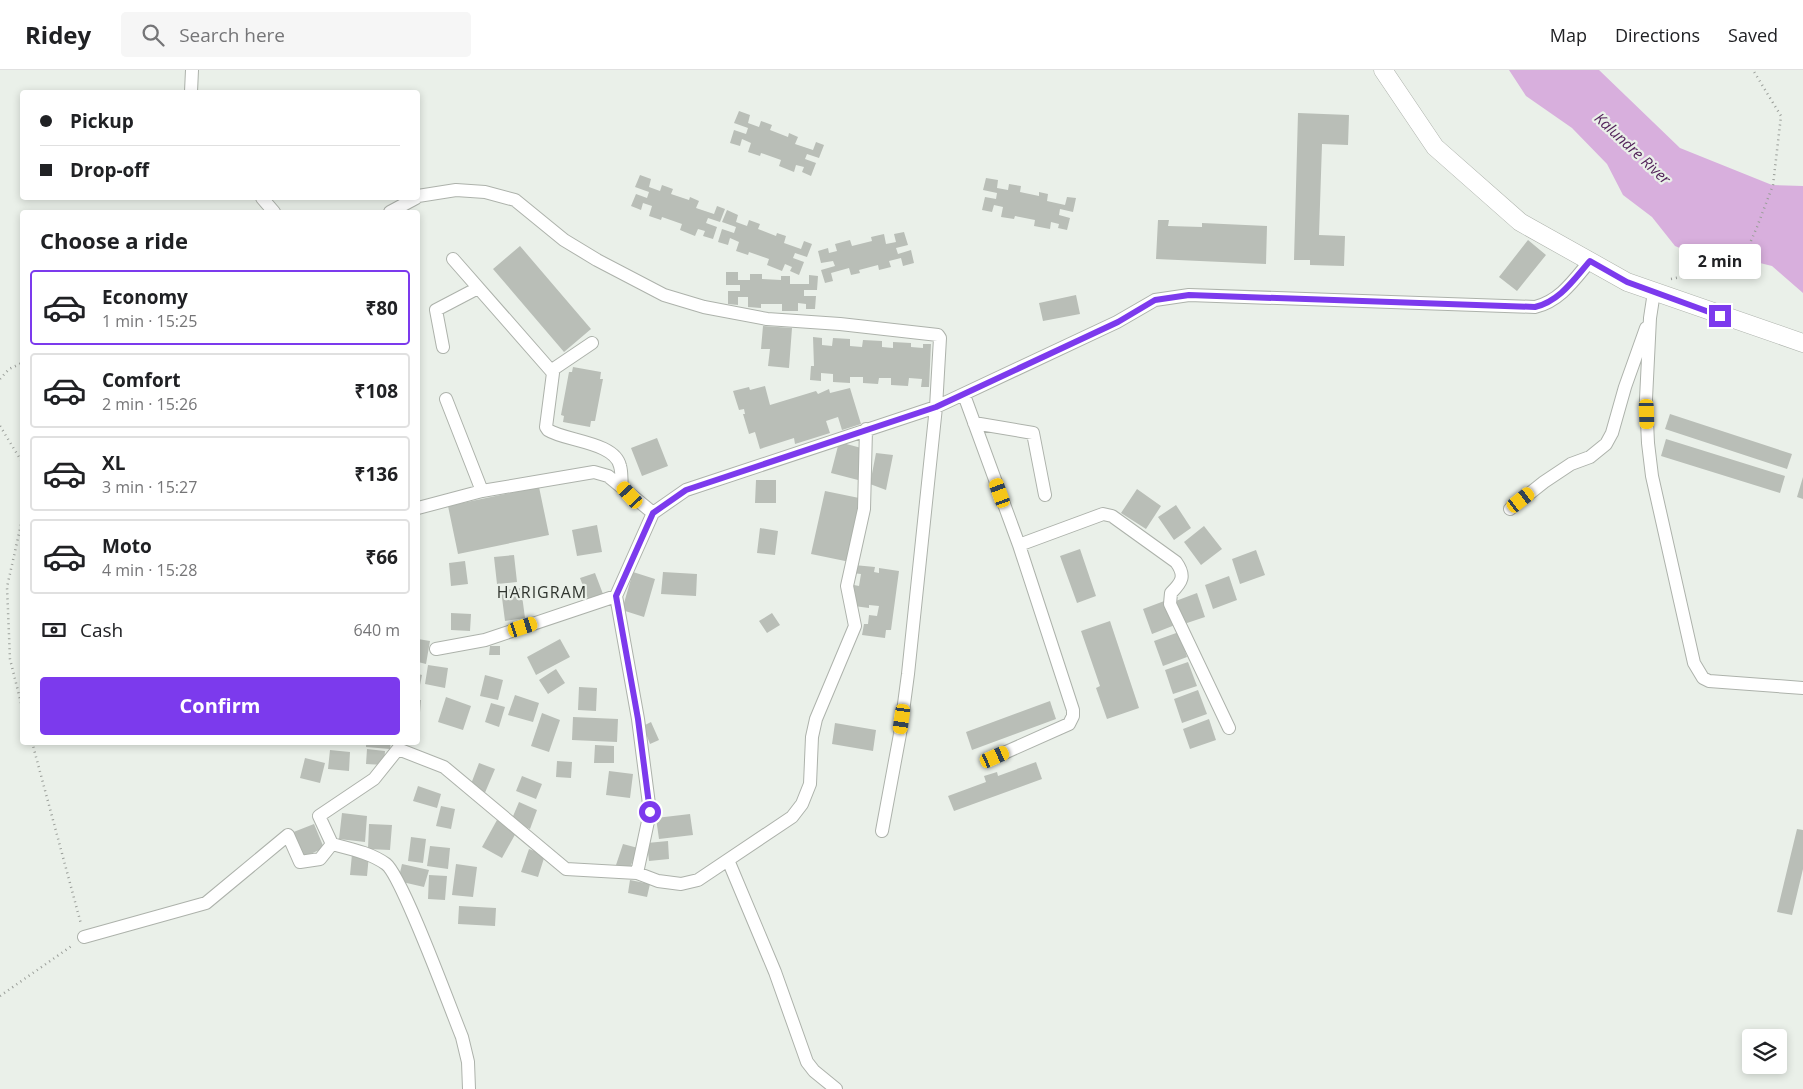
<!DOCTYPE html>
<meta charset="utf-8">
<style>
:root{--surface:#fff;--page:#f6f6f6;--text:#202124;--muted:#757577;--line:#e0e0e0;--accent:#7c3aed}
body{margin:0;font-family:"Open Sans",sans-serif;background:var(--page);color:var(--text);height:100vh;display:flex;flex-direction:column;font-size:19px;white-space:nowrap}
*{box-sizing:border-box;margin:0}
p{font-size:16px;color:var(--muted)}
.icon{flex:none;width:28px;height:28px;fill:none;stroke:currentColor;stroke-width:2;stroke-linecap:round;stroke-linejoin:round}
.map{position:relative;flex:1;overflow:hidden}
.side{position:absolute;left:20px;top:140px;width:400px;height:535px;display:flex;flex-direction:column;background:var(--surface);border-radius:5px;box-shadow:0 2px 8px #0003}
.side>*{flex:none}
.guide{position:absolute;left:20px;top:20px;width:400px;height:110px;border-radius:5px;box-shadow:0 2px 8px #0003;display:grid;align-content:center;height:110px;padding:0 20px;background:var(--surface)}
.controls{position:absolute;left:1742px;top:959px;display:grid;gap:10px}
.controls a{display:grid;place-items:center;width:45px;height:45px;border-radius:5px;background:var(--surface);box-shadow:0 2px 8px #0003;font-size:25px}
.end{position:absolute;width:22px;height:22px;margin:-11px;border:6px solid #7c3aed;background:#fff;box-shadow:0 0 0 2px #fff}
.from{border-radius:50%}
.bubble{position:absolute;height:35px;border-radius:5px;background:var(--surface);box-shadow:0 2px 8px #0003;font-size:16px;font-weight:700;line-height:35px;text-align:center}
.car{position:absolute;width:15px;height:30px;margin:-15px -8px;border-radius:6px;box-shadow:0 0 4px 1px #0007;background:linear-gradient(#f5c518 24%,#345 0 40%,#f5c518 0 76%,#345 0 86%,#f5c518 0)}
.guide b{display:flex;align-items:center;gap:18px;height:48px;font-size:19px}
.guide b+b{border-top:1px solid var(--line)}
.guide i{width:12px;height:12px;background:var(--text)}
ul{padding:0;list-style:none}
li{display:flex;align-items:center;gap:15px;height:75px;margin:0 10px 8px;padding:0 10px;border:2px solid var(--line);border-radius:5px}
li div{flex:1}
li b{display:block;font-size:19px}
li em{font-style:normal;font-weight:700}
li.on{border-color:var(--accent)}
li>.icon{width:45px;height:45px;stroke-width:1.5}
h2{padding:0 20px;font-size:22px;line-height:60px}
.pay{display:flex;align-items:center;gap:12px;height:55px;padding:0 20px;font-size:19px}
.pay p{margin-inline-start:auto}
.cta{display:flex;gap:10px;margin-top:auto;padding:10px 20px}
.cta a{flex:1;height:58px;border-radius:5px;background:var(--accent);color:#fff;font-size:20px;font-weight:700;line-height:58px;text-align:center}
header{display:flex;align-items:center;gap:30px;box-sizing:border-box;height:70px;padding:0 25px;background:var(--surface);border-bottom:1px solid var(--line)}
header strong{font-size:24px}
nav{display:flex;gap:28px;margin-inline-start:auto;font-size:18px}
.search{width:350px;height:45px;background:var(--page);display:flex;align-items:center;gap:12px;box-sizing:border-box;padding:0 18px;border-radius:5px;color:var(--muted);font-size:19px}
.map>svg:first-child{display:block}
</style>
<header>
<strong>Ridey</strong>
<div class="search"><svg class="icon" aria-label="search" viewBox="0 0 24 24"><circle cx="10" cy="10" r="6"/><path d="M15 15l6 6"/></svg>Search here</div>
<nav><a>Map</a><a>Directions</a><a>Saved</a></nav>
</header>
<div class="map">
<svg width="1803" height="1019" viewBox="0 0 1803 1019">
<rect width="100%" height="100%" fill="#eaf0e9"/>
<path fill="#d8afdd" d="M1509 0H1599L1680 78 1772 115 1803 116V223L1772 196 1728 185H1696L1675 176 1652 147 1623 125 1607 94 1572 58 1526 26Z"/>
<path fill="#b9beb7" d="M739 41 750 45 748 53 759 57 761 51 772 55 770 60 788 67 789 63 798 67 795 74 813 80 816 72 824 75 819 88 807 84 805 89 816 93 811 106 802 102 804 97 796 95 794 102 779 96 781 90 761 83 760 86 748 82 751 73 742 69 740 76 730 73 734 60 746 64 748 58 734 53Z
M1298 43 1349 45 1348 75 1322 74 1319 165 1345 166 1344 196 1310 195V190H1294Z
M640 105 651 109 649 117 660 121 662 115 673 119 671 124 689 130 690 127 699 131 696 138 714 144 717 136 725 139 720 152 708 148 706 153 717 157 713 169 703 166 705 161 698 159 695 166 680 160 682 154 662 147 661 150 649 146 652 136 643 133 641 140 631 136 636 124 647 128 649 122 635 117Z
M986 108 998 110 997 118 1008 120 1009 114 1021 116 1020 122 1039 126V122L1048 124 1047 131 1065 135 1067 127 1076 128 1073 142 1060 139 1059 145 1070 148 1067 160 1058 158 1059 154 1051 152 1050 159 1034 156 1035 150 1015 146 1014 149 1001 147 1003 137 994 135 992 142 982 140 985 127 996 129 997 123 983 120Z
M727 140 738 145 736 152 747 156 749 150 760 154 758 159 776 166 777 163 786 166 784 173 801 179 804 171 812 174 807 187 795 183 793 188 804 192 799 205 790 201 792 197 785 194 782 201 767 195 769 189 749 182 748 185 736 181 739 172 730 168 728 175 718 172 722 159 734 163 736 157 722 152Z
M1158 150H1169L1168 156 1202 157V153L1267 156 1266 194 1156 189Z
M904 162 908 175 896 178 898 184 911 180 914 193 903 196 901 188 889 191 891 197 879 200 878 195 859 200 860 203 851 205 849 198 831 203 833 211 825 213 821 200 835 196 833 191 821 193 818 181 828 178 829 183 837 181 835 174 850 170 852 176 872 171 871 167 884 164 886 174 896 172 894 164Z
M1528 170 1546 185 1517 221 1499 207Z
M520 176 591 259 564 282 493 199Z
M726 202H738V210H750V204H762V209L781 210V206H790V214H809V205L818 206 817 220H804V226H816L815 239H806V234L798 233V241H782V234H761V238L748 237V227H738V235L728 234V221H740V215H726Z
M1076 225 1080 244 1043 251 1039 233Z
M763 256 792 258 789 298 768 296 770 279H761Z
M813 267 822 268V275L832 276 833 268 850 269V276L862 277 863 270 882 271V277L893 278V272L911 273V277L923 278V274H931L929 317H921L922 309 909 308 908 316 891 315V308H879L878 314 863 313V307H850V313L833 312V304L821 303V311L810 310 811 296H814Z
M573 297 601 302 600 309H603L595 351H591L590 357 563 352 564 346 561 345 569 302H572Z
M765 316 770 335 816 321 818 324 829 319 830 323 850 318 861 354 842 360 838 347 826 351 830 363 795 374 794 368 760 379 755 362 749 364 743 344H745L744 339 739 340 733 321 749 317 750 320Z
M1670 344 1792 384 1787 399 1665 359Z
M657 368 668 396 642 406 631 378Z
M1666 369 1785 406 1780 423 1661 386Z
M839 372 865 379 858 410 831 403Z
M876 383 893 385 886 420 870 414Z
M1803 407V429L1797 427Z
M756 410H776V433H755Z
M539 417 549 465 458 484 448 436Z
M1137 419 1161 436 1146 459 1121 443Z
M825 421 864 429 850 492 811 484Z
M1176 435 1191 458 1174 470 1158 447Z
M597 455 602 482 577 486 572 460Z
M1204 456 1222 479 1201 495 1184 472Z
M760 458 778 461 775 485 757 483Z
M1080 479 1096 526 1077 533 1060 486Z
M1256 480 1265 505 1240 514 1232 489Z
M514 485 517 512 497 514 494 487Z
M465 491 468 514 451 516 449 493Z
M854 495 875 497 874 502 879 503V498L899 501 891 560H886L885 568 862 565 864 554H868L869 545 877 546 879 536 869 535V538L854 536V515L859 516 861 504 852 503Z
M633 502 655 509 644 547 622 540Z
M663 502 697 504 696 526 661 524Z
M595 503 603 524 588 529 580 508Z
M1229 506 1237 530 1213 539 1205 515Z
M521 518 525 548 505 551 501 520Z
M1197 523 1205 547 1181 555 1173 532Z
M1167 530 1175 555 1152 564 1143 539Z
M451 543 471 544 470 561 451 560Z
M772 543 780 555 767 563 759 551Z
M1110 551 1139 638 1107 649 1096 618 1100 616 1081 561Z
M1179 562 1187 587 1163 596 1154 571Z
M418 569 430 571 426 594 418 592Z
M560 569 570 587 536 605 527 587Z
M490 576H500V585H489Z
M1188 592 1197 616 1173 624 1165 600Z
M428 595 448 598 445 618 425 614Z
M556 599 565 613 548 624 539 610Z
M418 604 422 605 418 625Z
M485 605 503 610 498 630 480 626Z
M579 617 597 618 596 641 578 640Z
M1198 620 1207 644 1182 653 1174 629Z
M515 625 539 633 533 652 508 645Z
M446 627 471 636 463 660 438 652Z
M418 630H421L419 655H418Z
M1050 631 1056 649 972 680 966 662Z
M491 633 505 637 499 657 485 652Z
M542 643 560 650 549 682 531 676Z
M573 647 618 649 617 672 572 670Z
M1209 649 1216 670 1190 679 1183 659Z
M651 652 659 670 650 674 643 656Z
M835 653 876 660 873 681 832 674Z
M366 672H391L390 679 366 677Z
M595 675 614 676V693H594Z
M367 679 385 681 384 695 366 694Z
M330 680 350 682 349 701 328 699Z
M305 688 325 693 320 713 300 708Z
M557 691 572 692 571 708 556 707Z
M1036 692 1042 709 954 741 948 726 986 712 984 706 997 702 998 706Z
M479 693 495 699 484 725 471 714Z
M609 701 633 704 630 728 606 725Z
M522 706 542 714 536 729 516 721Z
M418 716 441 724 437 738 413 731Z
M519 732 537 740 530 759 511 751Z
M441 736 455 739 451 759 436 756Z
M342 743 367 746 365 772 339 769Z
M690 744 693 765 659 769 656 748Z
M497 750 517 761 502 788 482 777Z
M314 754 324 778 301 788 291 763Z
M369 754 392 755 390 780 368 779Z
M1797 759 1803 760V799L1792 845 1777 842Z
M411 767 426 769 423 793 408 791Z
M668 771 669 789 649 791 647 773Z
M623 774 638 778 629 800 615 798Z
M430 776 450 778 448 799 427 796Z
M529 779 545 785 538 807 521 802Z
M352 784 369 785 367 806 350 805Z
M402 794 429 800 424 817 398 811Z
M456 794 477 797 473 827 452 825Z
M429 805 447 806 445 830 428 829Z
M630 810 650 814 647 827 628 823Z
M459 836 496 838 495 856 458 854Z"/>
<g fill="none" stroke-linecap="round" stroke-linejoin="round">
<defs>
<path id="minor" d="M191 22 192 0
M418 126 456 120 485 122 515 130 564 170 597 190 664 225 704 237 767 249 840 254 938 265 940 268 936 337 908 604 900 664 882 761
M262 128 274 142
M390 142 416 128
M453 189 553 303 546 357 548 360C565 371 615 372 620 396 622 402 621 410 622 416
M1654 222 1650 248 1646 329 1648 373 1652 406 1694 593 1703 608 1709 611 1803 618
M443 277 436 240 478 218
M552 300 592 273
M964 325 1019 475 1073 640V646L1069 654 995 687
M446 329 482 421 594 402 608 406 653 443
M974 353 1033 363 1045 425
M418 438 482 421
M1510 439 1544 412 1571 394 1590 387 1606 374 1612 363 1625 317 1646 258
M1019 475 1103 444 1112 446 1176 492C1186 506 1182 512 1171 523L1170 534 1229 658
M436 579 485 570 616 526
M398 679 444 697 566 799 637 803 658 811 681 814 698 810 792 747 802 734 810 714 812 667 816 649 855 556 847 516 864 439 866 359
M398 679 374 709 319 746 332 774C351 779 371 783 386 794 402 806 451 940 462 967L468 992 469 1019
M728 790 775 902 807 992 814 1001 836 1019
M637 803 650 742 638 649 616 526 653 443 686 420 936 337 1117 252 1155 230 1189 225 1535 237C1560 231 1574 210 1590 191
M84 867 206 833 288 765 300 792 320 789 332 774"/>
<path id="secondary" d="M1383 0 1435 77 1520 152 1627 212 1803 273"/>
</defs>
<use href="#minor" stroke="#adb2ab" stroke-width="14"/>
<use href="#secondary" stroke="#adb2ab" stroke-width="19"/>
<path stroke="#9a9e99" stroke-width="2.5" stroke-dasharray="1 4" stroke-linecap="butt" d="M1671 209 1722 199 1743 189 1757 157 1773 115 1781 46 1753 0
M0 309 9 299 22 293
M0 356 22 392
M22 450 7 517 10 589 22 637
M32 672 81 854
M0 926 73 875"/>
<use href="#minor" stroke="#fff" stroke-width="12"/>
<use href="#secondary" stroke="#fff" stroke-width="18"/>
</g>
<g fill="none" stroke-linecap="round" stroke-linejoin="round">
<path stroke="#7c3aed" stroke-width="6" d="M650 742 638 649 616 526 653 443 686 420 936 337 1118 252 1155 230 1189 225 1535 237C1560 231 1574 209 1590 191L1627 212 1720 246"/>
</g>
<g text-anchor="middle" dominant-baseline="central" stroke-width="4.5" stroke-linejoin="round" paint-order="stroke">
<g font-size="15" font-style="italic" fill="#501f57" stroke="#eaf0e9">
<text transform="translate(1633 78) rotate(43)">Kalundre River</text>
</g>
<g font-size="16" letter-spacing="1" fill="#30352f" stroke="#eaf0e9">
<text x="542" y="522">HARIGRAM</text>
</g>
</g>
</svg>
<div class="controls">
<a><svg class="icon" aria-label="layers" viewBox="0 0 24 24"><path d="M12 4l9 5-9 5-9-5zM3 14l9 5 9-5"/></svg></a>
</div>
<i class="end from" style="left:650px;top:742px"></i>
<i class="end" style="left:1720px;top:246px"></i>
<div class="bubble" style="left:1679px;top:174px;width:82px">2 min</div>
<i class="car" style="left:1647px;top:344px;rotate:178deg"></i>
<i class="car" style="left:1000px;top:423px;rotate:340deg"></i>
<i class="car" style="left:630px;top:425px;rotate:318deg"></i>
<i class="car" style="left:1521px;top:430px;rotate:52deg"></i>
<i class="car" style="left:523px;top:557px;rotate:72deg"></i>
<i class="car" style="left:902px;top:649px;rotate:188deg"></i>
<i class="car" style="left:995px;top:687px;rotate:66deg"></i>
<div class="guide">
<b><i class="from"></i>Pickup</b>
<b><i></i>Drop-off</b>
</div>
<section class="side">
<h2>Choose a ride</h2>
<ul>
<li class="on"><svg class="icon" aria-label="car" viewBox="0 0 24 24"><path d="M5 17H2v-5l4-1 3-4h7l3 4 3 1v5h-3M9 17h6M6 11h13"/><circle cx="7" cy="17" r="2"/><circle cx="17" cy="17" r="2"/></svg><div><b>Economy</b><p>1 min · 15:25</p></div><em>₹80</em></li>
<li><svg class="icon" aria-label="car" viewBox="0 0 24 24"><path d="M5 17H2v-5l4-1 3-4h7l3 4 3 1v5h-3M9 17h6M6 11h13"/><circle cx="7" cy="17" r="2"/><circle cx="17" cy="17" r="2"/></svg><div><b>Comfort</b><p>2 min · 15:26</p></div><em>₹108</em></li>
<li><svg class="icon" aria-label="car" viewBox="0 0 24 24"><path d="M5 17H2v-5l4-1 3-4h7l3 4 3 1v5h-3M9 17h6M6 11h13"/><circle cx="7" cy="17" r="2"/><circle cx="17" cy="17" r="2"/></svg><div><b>XL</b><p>3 min · 15:27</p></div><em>₹136</em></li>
<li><svg class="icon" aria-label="car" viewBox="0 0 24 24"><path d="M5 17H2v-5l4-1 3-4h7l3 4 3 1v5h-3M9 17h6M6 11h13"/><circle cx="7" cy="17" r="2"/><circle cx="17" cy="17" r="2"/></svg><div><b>Moto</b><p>4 min · 15:28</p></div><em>₹66</em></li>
</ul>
<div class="pay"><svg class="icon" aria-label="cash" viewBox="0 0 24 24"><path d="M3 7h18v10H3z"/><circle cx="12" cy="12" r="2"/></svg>Cash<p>640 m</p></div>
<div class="cta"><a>Confirm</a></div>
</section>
</div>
